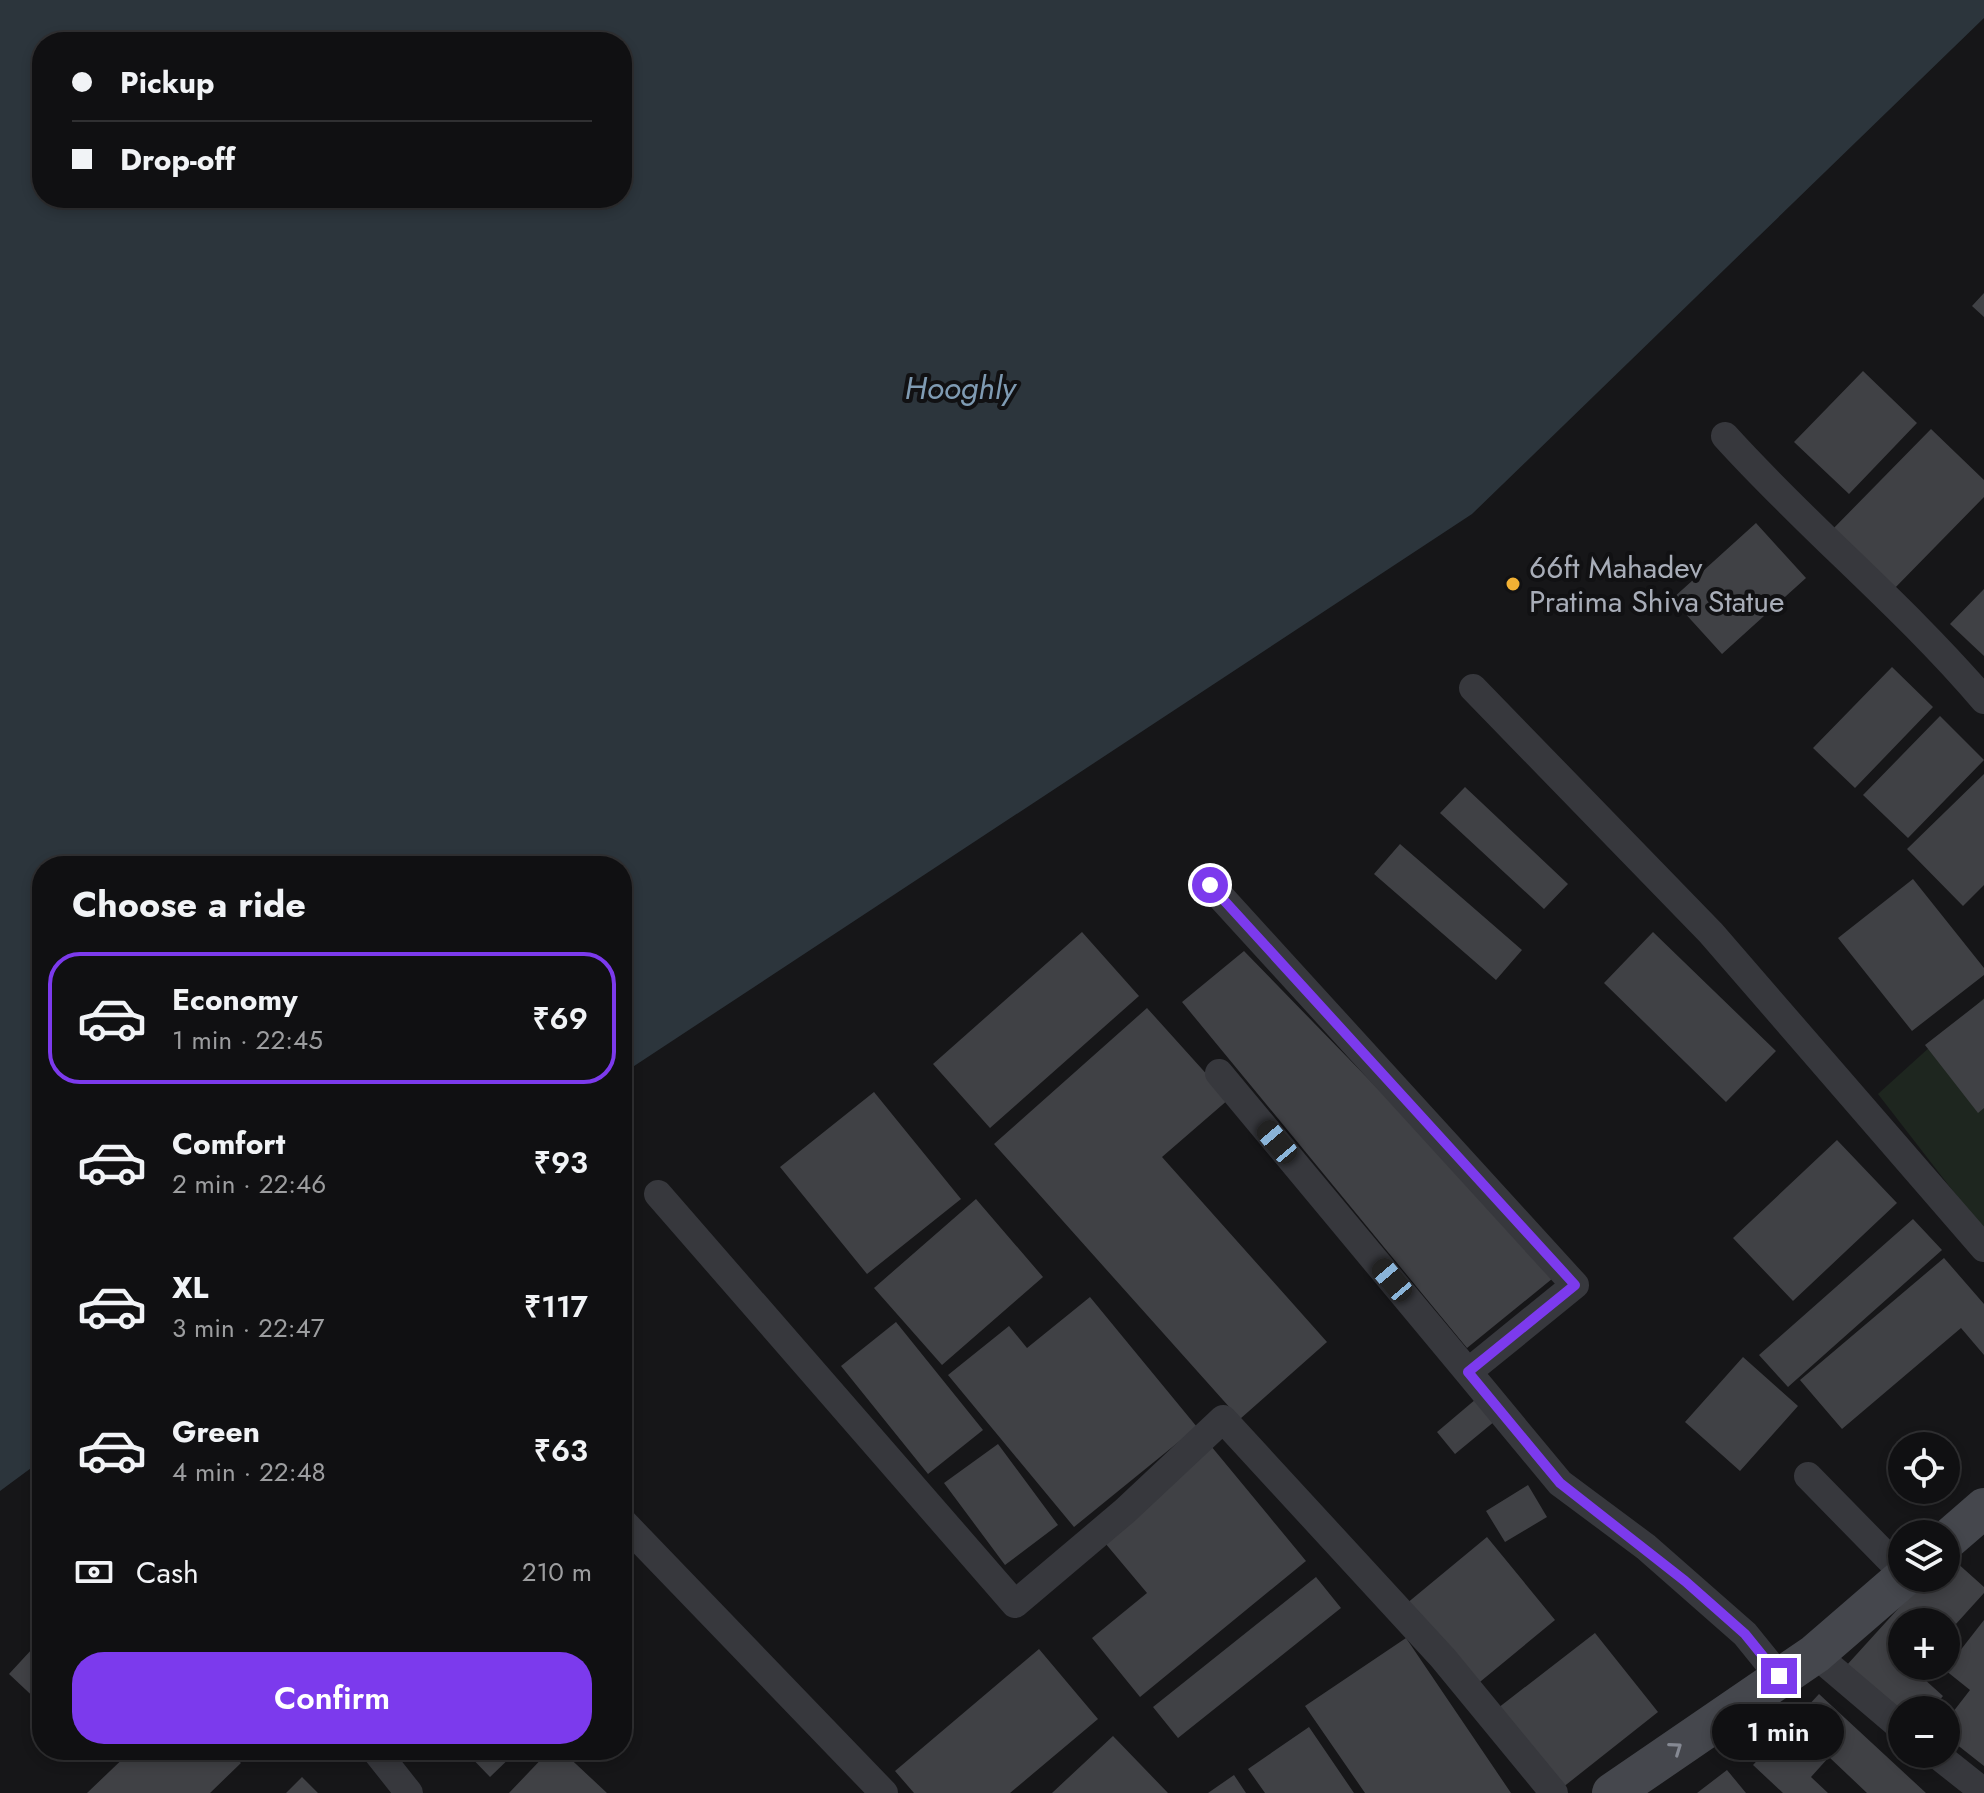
<!DOCTYPE html>
<meta charset="utf-8">
<style>
:root{--surface:#101012;--page:#19191b;--text:#f1f3f6;--muted:#9c9d9f;--line:#303032;--accent:#7c3aed}
body{margin:0;font-family:Jost,sans-serif;background:var(--page);color:var(--text);height:100vh;display:flex;flex-direction:column;font-size:30px;white-space:nowrap}
*{box-sizing:border-box;margin:0}
p{font-size:26px;color:var(--muted)}
.icon{flex:none;width:44px;height:44px;fill:none;stroke:currentColor;stroke-width:2;stroke-linecap:round;stroke-linejoin:round}
.map{position:relative;flex:1;overflow:hidden}
.drawer{position:absolute;left:32px;top:856px;width:600px;height:904px;display:flex;flex-direction:column;background:var(--surface);border-radius:32px;box-shadow:0 4px 12px #0003,0 0 0 2px var(--line)}
.drawer>*{flex:none}
.guide{position:absolute;left:32px;top:32px;width:600px;height:176px;border-radius:32px;box-shadow:0 4px 12px #0003,0 0 0 2px var(--line);display:grid;align-content:center;height:176px;padding:0 40px;background:var(--surface)}
.controls{position:absolute;left:1888px;top:1432px;display:grid;gap:16px}
.controls a{display:grid;place-items:center;width:72px;height:72px;border-radius:50%;background:var(--surface);box-shadow:0 4px 12px #0003,0 0 0 2px var(--line);font-size:40px}
.end{position:absolute;width:36px;height:36px;margin:-18px;border:10px solid #7c3aed;background:#fff;box-shadow:0 0 0 4px #fff}
.from{border-radius:50%}
.bubble{position:absolute;height:56px;border-radius:28px;background:var(--surface);box-shadow:0 4px 12px #0003,0 0 0 2px var(--line);font-size:26px;font-weight:600;line-height:56px;text-align:center}
.car{position:absolute;width:24px;height:48px;margin:-24px -12px;border-radius:10px;box-shadow:0 0 6px 2px #0007;background:linear-gradient(#222 24%,#8ab4d8 0 40%,#222 0 76%,#8ab4d8 0 86%,#222 0)}
.guide b{display:flex;align-items:center;gap:28px;height:76px;font-size:30px}
.guide b+b{border-top:2px solid var(--line)}
.guide i{width:20px;height:20px;background:var(--text)}
ul{padding:0;list-style:none}
li{display:flex;align-items:center;gap:24px;height:132px;margin:0 16px 12px;padding:0 24px;border:4px solid transparent;border-radius:32px}
li div{flex:1}
li b{display:block;font-size:30px}
li em{font-style:normal;font-weight:600}
li.on{border-color:var(--accent)}
li>.icon{width:72px;height:72px;stroke-width:1.5}
h2{padding:0 40px;font-size:36px;line-height:96px}
.pay{display:flex;align-items:center;gap:20px;height:88px;padding:0 40px;font-size:30px}
.pay p{margin-inline-start:auto}
.cta{display:flex;gap:16px;margin-top:auto;padding:16px 40px}
.cta a{flex:1;height:92px;border-radius:32px;background:var(--accent);color:#fff;font-size:32px;font-weight:600;line-height:92px;text-align:center}
.map>svg:first-child{display:block}
</style>
<div class="map">
<svg width="1984" height="1793" viewBox="0 0 1984 1793">
<rect width="100%" height="100%" fill="#161618"/>
<path fill="#1e261f" d="M1984 998V1231L1878 1094Z"/>
<path fill="#2c353c" fill-rule="evenodd" d="M0 0H1984V18L1472 514 622 1074V866H42V1460L0 1491ZM42 42H622V198H42Z"/>
<path fill="#404145" d="M1984 293V317L1972 306Z
M1863 371 1917 423 1849 494 1794 442Z
M1931 429 1984 480V497L1890 593 1828 534Z
M1756 523 1806 578 1722 654 1672 599Z
M1984 589V656L1950 624Z
M1892 667 1933 707 1855 788 1813 748Z
M1940 716 1984 760 1908 838 1863 795Z
M1984 774V885L1963 906 1907 849Z
M1465 787 1568 884 1544 909 1440 813Z
M1400 844 1522 950 1496 980 1374 874Z
M1913 879 1984 968V975L1912 1031 1838 938Z
M1082 932 1139 996 990 1128 933 1064Z
M1653 932 1776 1051 1726 1102 1604 983Z
M1244 951 1558 1274 1467 1348 1182 1002Z
M1984 999V1108L1978 1113 1925 1045Z
M1147 1008 1229 1099 1162 1157 1327 1342 1240 1419 994 1144Z
M874 1092 961 1199 867 1274 780 1167Z
M1837 1140 1897 1203 1793 1301 1733 1238Z
M976 1199 1043 1277 942 1365 874 1288Z
M1913 1219 1942 1250 1788 1387 1759 1355Z
M1944 1258 1984 1304V1355L1961 1328 1842 1429 1800 1380Z
M1090 1297 1197 1427 1074 1527 948 1375 1009 1326 1027 1348Z
M896 1322 983 1430 928 1474 841 1366Z
M1743 1357 1798 1406 1740 1471 1685 1422Z
M1476 1399 1495 1421 1455 1454 1437 1432Z
M998 1444 1058 1525 1005 1565 944 1483Z
M1211 1446 1306 1561 1140 1697 1092 1638 1147 1593 1100 1537Z
M1528 1485 1547 1517 1505 1542 1486 1511Z
M1487 1537 1555 1620 1475 1686 1406 1604Z
M1946 1553 1984 1587V1593L1946 1635V1622H1902V1666H1918L1914 1670 1943 1696 1931 1710H1902L1846 1666 1926 1578H1946Z
M1316 1577 1341 1608 1178 1738 1153 1707Z
M1984 1620V1766L1946 1736V1721L1970 1690 1945 1670Z
M1595 1633 1658 1712 1562 1788 1498 1708Z
M1406 1638 1511 1793H1365L1305 1706Z
M33 1648 42 1656V1705L9 1674Z
M1039 1649 1098 1719 1010 1793H914L895 1771Z
M1819 1694 1926 1793H1867L1829 1757 1811 1777 1828 1793H1783L1753 1765Z
M1309 1727 1354 1793H1265L1248 1769Z
M1113 1736 1168 1793H1052Z
M132 1750H228L241 1763 210 1793H87Z
M464 1750H518L490 1777Z
M550 1750H561L607 1793H509Z
M1727 1770 1746 1793H1697Z
M1234 1775 1246 1793H1208Z
M302 1777 318 1793H286Z"/>
<g fill="none" stroke-linecap="round" stroke-linejoin="round">
<path stroke="#37383d" stroke-width="28" d="M1725 436C1808 528 1904 606 1984 700
M1473 688 1711 933 1984 1248
M1210 885 1575 1285 1468 1372 1560 1483 1646 1547 1745 1634 1779 1676
M1219 1073 1468 1372
M658 1194 1015 1604 1125 1511 1223 1419 1443 1658 1554 1793
M1808 1476 1902 1572
M622 1521 884 1793
M1815 1654 1902 1728
M375 1750 409 1793
M1936 1754 1984 1792"/>
<path stroke="#45474d" stroke-width="40" d="M1946 1541 1984 1508
M1612 1793 1815 1654 1903 1578"/>
</g>
<defs><path id="oneway-chevron" d="M-2-3.5L2.5 0L-2 3.5" fill="none" stroke-width="1.6" stroke-linecap="round" stroke-linejoin="round" transform="scale(2)"/></defs>
<use stroke="#858993" href="#oneway-chevron" transform="translate(1676 1748) rotate(-35)"/>
<g fill="none" stroke-linecap="round" stroke-linejoin="round">
<path stroke="#7c3aed" stroke-width="10" d="M1210 885 1575 1285 1468 1372 1560 1483 1685 1581 1745 1634 1779 1676"/>
</g>
<circle fill="#f2b134" stroke="#111113" stroke-width="3" cx="1513" cy="584" r="8"/>
<g text-anchor="middle" dominant-baseline="central" stroke-width="8" stroke-linejoin="round" paint-order="stroke">
<g font-size="30" fill="#a8adb8" stroke="#111113" text-anchor="start">
<text x="1529" y="567">66ft Mahadev<tspan x="1529" dy="34">Pratima Shiva Statue</tspan></text>
</g>
<g font-size="32" font-style="italic" fill="#7f9bb3" stroke="#111113">
<text x="960" y="388">Hooghly</text>
</g>
</g>
</svg>
<div class="controls">
<a><svg class="icon" aria-label="locate" viewBox="0 0 24 24"><circle cx="12" cy="12" r="6"/><path d="M12 2v4M12 18v4M2 12h4M18 12h4"/></svg></a>
<a><svg class="icon" aria-label="layers" viewBox="0 0 24 24"><path d="M12 4l9 5-9 5-9-5zM3 14l9 5 9-5"/></svg></a>
<a>+</a>
<a>−</a>
</div>
<i class="end from" style="left:1210px;top:885px"></i>
<i class="end" style="left:1779px;top:1676px"></i>
<div class="bubble" style="left:1712px;top:1704px;width:132px">1 min</div>
<i class="car" style="left:1277px;top:1142px;rotate:320deg"></i>
<i class="car" style="left:1392px;top:1280px;rotate:320deg"></i>
<div class="guide">
<b><i class="from"></i>Pickup</b>
<b><i></i>Drop-off</b>
</div>
<section class="drawer">
<h2>Choose a ride</h2>
<ul>
<li class="on"><svg class="icon" aria-label="car" viewBox="0 0 24 24"><path d="M5 17H2v-5l4-1 3-4h7l3 4 3 1v5h-3M9 17h6M6 11h13"/><circle cx="7" cy="17" r="2"/><circle cx="17" cy="17" r="2"/></svg><div><b>Economy</b><p>1 min · 22:45</p></div><em>₹69</em></li>
<li><svg class="icon" aria-label="car" viewBox="0 0 24 24"><path d="M5 17H2v-5l4-1 3-4h7l3 4 3 1v5h-3M9 17h6M6 11h13"/><circle cx="7" cy="17" r="2"/><circle cx="17" cy="17" r="2"/></svg><div><b>Comfort</b><p>2 min · 22:46</p></div><em>₹93</em></li>
<li><svg class="icon" aria-label="car" viewBox="0 0 24 24"><path d="M5 17H2v-5l4-1 3-4h7l3 4 3 1v5h-3M9 17h6M6 11h13"/><circle cx="7" cy="17" r="2"/><circle cx="17" cy="17" r="2"/></svg><div><b>XL</b><p>3 min · 22:47</p></div><em>₹117</em></li>
<li><svg class="icon" aria-label="car" viewBox="0 0 24 24"><path d="M5 17H2v-5l4-1 3-4h7l3 4 3 1v5h-3M9 17h6M6 11h13"/><circle cx="7" cy="17" r="2"/><circle cx="17" cy="17" r="2"/></svg><div><b>Green</b><p>4 min · 22:48</p></div><em>₹63</em></li>
</ul>
<div class="pay"><svg class="icon" aria-label="cash" viewBox="0 0 24 24"><path d="M3 7h18v10H3z"/><circle cx="12" cy="12" r="2"/></svg>Cash<p>210 m</p></div>
<div class="cta"><a>Confirm</a></div>
</section>
</div>
